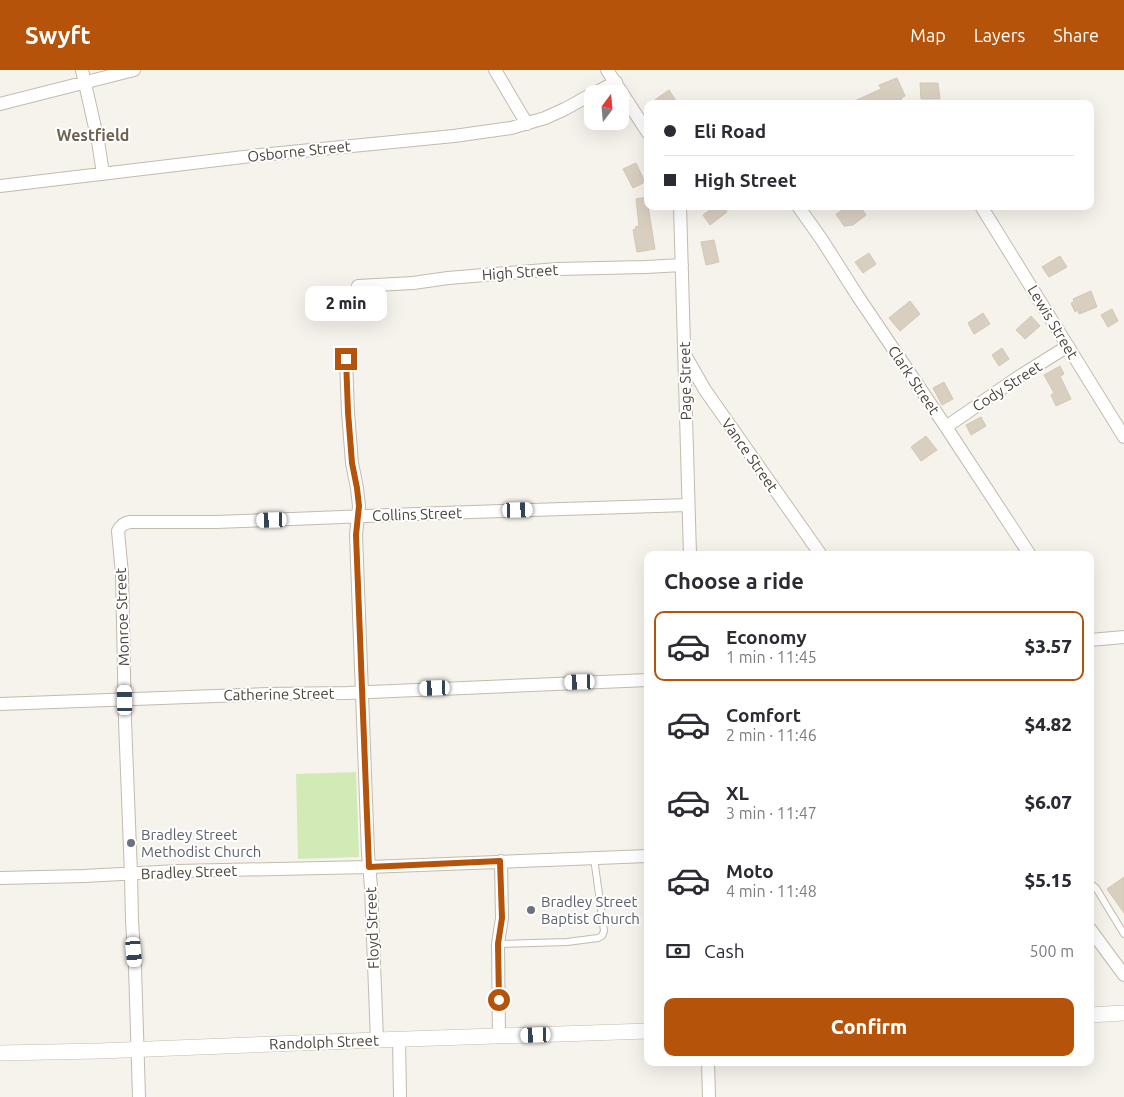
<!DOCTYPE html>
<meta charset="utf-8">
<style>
:root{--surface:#fff;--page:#f7f7f7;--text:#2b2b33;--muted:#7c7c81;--line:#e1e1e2;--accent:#b45309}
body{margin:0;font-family:Ubuntu,sans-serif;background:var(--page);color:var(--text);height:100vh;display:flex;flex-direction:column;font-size:19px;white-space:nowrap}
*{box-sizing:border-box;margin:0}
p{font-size:16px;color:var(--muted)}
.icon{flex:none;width:28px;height:28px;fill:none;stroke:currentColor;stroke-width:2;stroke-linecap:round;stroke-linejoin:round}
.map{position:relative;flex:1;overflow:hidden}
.sheet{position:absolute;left:644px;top:481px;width:450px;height:515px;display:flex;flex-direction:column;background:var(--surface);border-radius:10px;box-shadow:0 5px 20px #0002}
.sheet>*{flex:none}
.guide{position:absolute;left:644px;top:30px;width:450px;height:110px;border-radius:10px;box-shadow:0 5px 20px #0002;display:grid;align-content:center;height:110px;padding:0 20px;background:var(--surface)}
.needle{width:32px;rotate:16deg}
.fabs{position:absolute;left:584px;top:15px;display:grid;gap:10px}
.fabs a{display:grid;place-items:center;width:45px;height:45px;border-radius:10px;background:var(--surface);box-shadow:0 5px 20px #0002;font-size:25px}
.end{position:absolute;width:22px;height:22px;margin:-11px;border:6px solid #b45309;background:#fff;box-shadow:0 0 0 2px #fff}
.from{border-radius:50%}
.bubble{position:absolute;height:35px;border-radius:10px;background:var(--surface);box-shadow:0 5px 20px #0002;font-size:16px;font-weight:800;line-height:35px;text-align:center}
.car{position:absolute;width:15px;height:30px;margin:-15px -8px;border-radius:6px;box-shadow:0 0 4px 1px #0007;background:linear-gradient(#fff 24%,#345 0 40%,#fff 0 76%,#345 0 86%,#fff 0)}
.guide b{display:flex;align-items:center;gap:18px;height:48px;font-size:19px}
.guide b+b{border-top:1px solid var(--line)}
.guide i{width:12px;height:12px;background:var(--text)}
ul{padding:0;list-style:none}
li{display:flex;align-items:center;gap:15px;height:70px;margin:0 10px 8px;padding:0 10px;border:2px solid transparent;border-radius:10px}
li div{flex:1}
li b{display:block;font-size:19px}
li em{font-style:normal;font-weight:800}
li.active{border-color:var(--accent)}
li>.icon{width:45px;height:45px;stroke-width:1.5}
h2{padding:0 20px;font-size:22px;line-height:60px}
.pay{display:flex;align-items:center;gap:12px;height:55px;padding:0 20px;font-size:19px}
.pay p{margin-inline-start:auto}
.primary-button{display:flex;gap:10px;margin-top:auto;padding:10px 20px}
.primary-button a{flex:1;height:58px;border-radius:10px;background:var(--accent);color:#fff;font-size:20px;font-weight:800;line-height:58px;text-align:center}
header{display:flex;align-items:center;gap:30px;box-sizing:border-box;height:70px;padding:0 25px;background:var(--accent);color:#fff}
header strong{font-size:24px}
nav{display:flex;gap:28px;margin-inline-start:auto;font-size:18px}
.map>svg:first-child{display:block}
</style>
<header>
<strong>Swyft</strong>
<nav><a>Map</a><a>Layers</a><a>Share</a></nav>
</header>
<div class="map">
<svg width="1124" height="1027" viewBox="0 0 1124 1027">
<rect width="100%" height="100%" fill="#f6f3ec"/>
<path fill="#d2eab5" d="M356 702 359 787 298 789 296 704Z"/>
<path fill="#d8cfc1" stroke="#d3c7b4" d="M897 8 905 26 901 28 903 34H848L881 19 879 15Z
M920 13H938L940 29H921Z
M669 20 678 34H649Z
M636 93 645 112 633 118 623 99Z
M648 127V136L655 179 637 182 633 160 636 159 635 157 639 156 636 129Z
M715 136H723L727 142 710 155 703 145Z
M849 136H860L866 145 853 155 844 156 836 144Z
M714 170 719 192 706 195 701 172Z
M869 183 876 194 863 203 855 192Z
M1060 186 1067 197 1049 207 1042 197Z
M1091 221 1097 237 1079 244 1078 240 1075 242 1071 233 1074 232 1073 229Z
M910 231 920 244 900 261 889 248Z
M1112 239 1118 251 1108 257 1101 245Z
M983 243 990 254 974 264 968 253Z
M1031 246 1040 256 1025 269 1016 260Z
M1002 278 1009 289 999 296 992 285Z
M1060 296 1064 304 1060 306 1071 329 1056 336 1051 325 1054 323 1044 305Z
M944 312 953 329 942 335 933 318Z
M981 347 986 356 971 365 966 355Z
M926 366 937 380 921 391 911 377Z
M1124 807V843L1107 819Z"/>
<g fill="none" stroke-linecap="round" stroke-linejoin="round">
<defs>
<path id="service" d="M1090 813 1096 818 1124 864
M498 874 567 872 598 868 602 866 604 861 594 788"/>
<path id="minor" d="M82 0 98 71 103 104
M495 0 527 54
M607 0 648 63
M593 24 616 12
M0 34 134 0
M0 116 260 85 454 66 511 58 545 48 565 39 592 24
M680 136 690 485
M798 136 822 170 857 225 946 357 1030 485
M981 136 1124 367
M358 216 413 213 448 208 557 199 646 197 682 195
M685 285 705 320 821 485
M346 289 348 342 352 393 357 418 359 436 356 465 368 783 371 817 377 970
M946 357 1017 308 1068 276
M1090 570 1124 567
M0 634 268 624 347 623 648 610
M0 808 84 806 178 801 369 797 648 786
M1090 859 1124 905
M499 967 498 874 502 848 501 791
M399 969 400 1027
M708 992 709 1027
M139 1027 135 897 132 851 131 804 125 651 122 504 118 461C121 455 124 453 130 452H216L442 443 688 435"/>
<path id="tertiary" d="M1090 945 1124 943
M0 983 99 981 377 970 648 961"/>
</defs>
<use href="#service" stroke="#c2bbae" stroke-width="8"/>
<use href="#minor" stroke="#c2bbae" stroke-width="14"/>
<use href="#tertiary" stroke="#c2bbae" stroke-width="16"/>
<use href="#service" stroke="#fff" stroke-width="6"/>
<use href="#minor" stroke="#fff" stroke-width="12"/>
<use href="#tertiary" stroke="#fff" stroke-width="15"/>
</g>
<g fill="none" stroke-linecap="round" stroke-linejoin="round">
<path stroke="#b45309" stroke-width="6" d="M346 289 348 342 352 393 357 418 359 436 356 465 369 797 500 791 502 848 498 874 499 930"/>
</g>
<g fill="#6b7280" stroke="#fff" stroke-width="2">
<circle cx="131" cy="773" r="5"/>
<circle cx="531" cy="840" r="5"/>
</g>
<g text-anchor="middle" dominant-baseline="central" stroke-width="4" stroke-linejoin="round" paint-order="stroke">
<g font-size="15" fill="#4b4439" stroke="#fff">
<text transform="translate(299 81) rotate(-6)">Osborne Street</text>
<text transform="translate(520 202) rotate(-4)">High Street</text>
<text transform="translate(1053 252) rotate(59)">Lewis Street</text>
<text transform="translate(914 310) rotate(56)">Clark Street</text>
<text transform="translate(685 311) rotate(-91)">Page Street</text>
<text transform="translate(1007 316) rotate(-33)">Cody Street</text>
<text transform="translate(750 385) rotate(55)">Vance Street</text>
<text transform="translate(417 444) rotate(-2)">Collins Street</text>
<text transform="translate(122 547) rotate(-92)">Monroe Street</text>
<text transform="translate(279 624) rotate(-1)">Catherine Street</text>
<text transform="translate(189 802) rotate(-2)">Bradley Street</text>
<text transform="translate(372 858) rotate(-92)">Floyd Street</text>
<text transform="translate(324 972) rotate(-2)">Randolph Street</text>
</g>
<g font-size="15" fill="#5b616d" stroke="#fff" text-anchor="start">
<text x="141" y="764">Bradley Street<tspan x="141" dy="17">Methodist Church</tspan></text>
<text x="541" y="831">Bradley Street<tspan x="541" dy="17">Baptist Church</tspan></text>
</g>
<g font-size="16" font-weight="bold" fill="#6e6250" stroke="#fff">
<text x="93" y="65">Westfield</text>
</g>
</g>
</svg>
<div class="fabs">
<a><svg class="needle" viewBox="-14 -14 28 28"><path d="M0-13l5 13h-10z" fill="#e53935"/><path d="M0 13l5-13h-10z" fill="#7c7c81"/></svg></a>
</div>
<i class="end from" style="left:499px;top:930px"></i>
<i class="end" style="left:346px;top:289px"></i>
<div class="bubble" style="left:305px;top:216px;width:82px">2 min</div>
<i class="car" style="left:518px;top:440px;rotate:88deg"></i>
<i class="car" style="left:272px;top:450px;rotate:268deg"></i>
<i class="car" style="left:580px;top:612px;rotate:268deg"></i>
<i class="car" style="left:435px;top:618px;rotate:268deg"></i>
<i class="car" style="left:125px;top:630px;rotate:359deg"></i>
<i class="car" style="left:134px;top:882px;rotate:175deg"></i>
<i class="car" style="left:536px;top:965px;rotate:268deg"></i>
<div class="guide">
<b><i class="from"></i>Eli Road</b>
<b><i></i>High Street</b>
</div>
<section class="sheet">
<h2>Choose a ride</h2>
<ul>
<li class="active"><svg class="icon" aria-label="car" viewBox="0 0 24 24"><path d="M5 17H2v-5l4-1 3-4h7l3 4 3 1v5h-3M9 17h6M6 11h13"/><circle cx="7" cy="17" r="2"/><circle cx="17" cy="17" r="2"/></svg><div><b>Economy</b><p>1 min · 11:45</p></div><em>$3.57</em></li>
<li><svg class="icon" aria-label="car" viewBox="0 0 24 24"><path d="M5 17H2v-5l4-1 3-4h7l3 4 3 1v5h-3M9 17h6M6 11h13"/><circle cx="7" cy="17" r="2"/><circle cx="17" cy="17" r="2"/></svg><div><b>Comfort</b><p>2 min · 11:46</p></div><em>$4.82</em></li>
<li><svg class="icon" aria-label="car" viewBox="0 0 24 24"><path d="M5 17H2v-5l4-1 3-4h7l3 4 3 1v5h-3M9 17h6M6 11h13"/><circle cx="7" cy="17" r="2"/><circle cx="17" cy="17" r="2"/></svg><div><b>XL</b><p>3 min · 11:47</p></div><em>$6.07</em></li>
<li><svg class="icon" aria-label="car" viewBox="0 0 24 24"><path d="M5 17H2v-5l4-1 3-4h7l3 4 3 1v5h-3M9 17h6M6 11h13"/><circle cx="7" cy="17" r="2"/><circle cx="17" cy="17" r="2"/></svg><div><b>Moto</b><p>4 min · 11:48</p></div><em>$5.15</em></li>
</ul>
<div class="pay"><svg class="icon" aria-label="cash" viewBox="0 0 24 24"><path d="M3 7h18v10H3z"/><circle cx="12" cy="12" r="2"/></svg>Cash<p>500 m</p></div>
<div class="primary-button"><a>Confirm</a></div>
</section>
</div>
